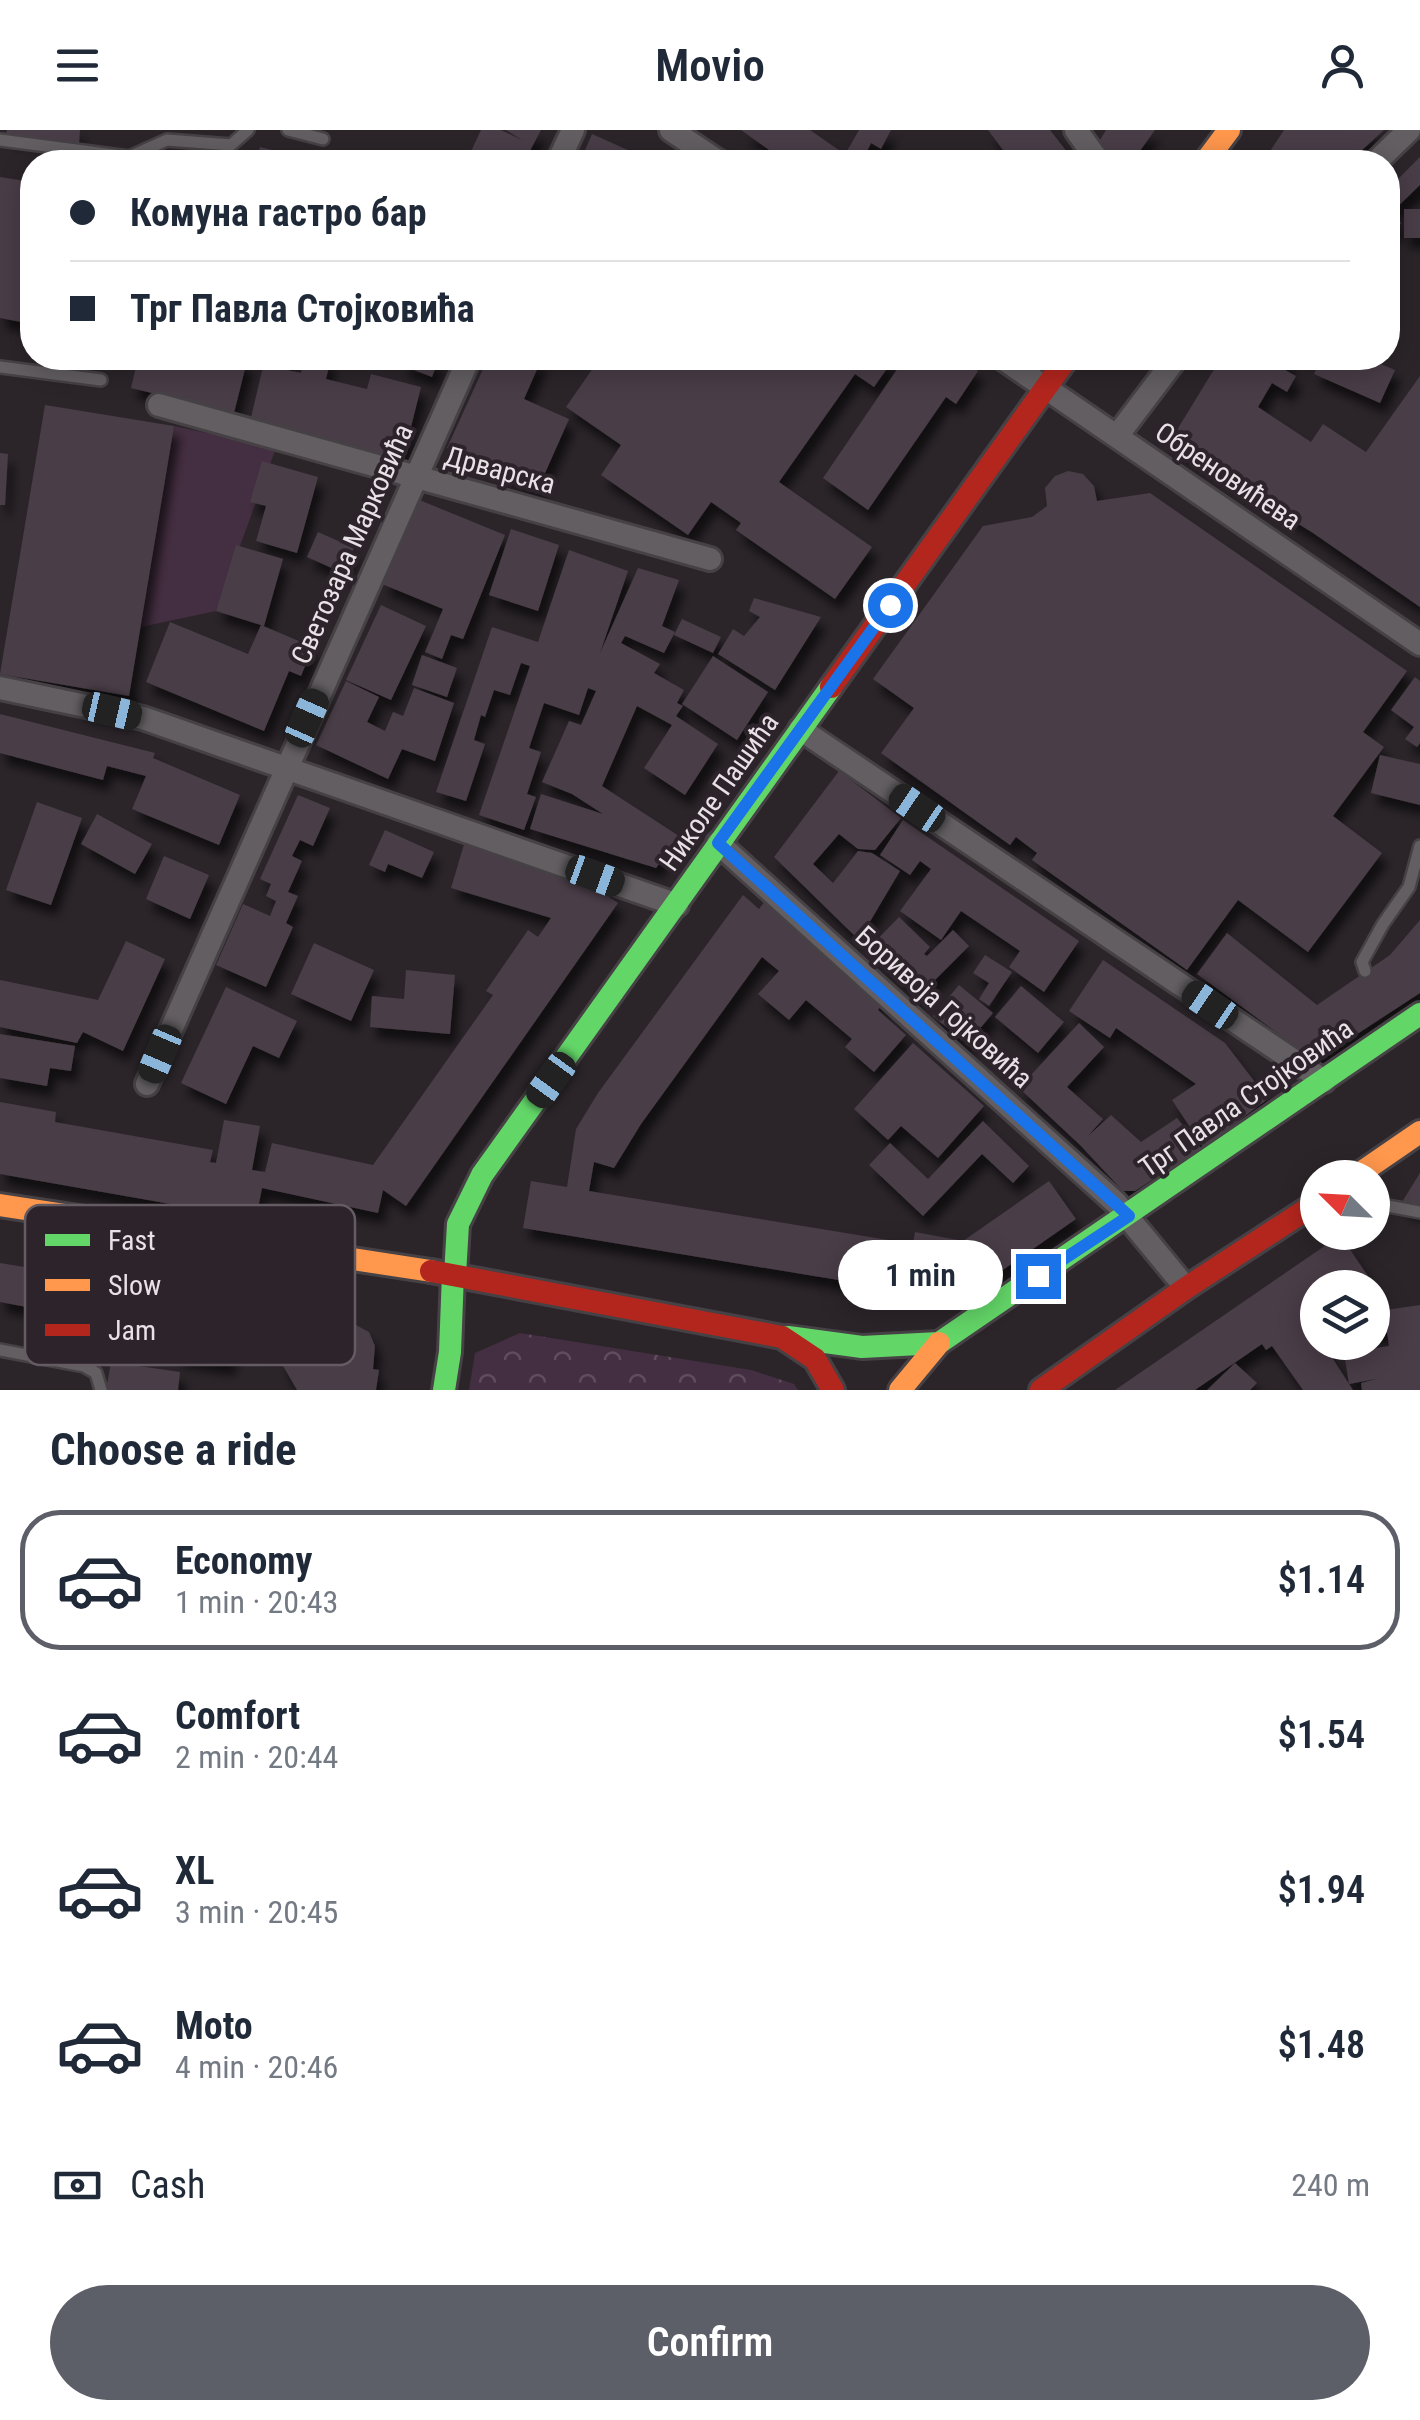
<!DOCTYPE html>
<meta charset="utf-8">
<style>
:root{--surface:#fff;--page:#f2f2f3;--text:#1f2937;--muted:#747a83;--line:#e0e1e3;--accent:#5c5e68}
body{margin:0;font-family:"Roboto Condensed",sans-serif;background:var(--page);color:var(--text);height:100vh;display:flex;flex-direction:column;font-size:38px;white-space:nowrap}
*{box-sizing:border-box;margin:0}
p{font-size:32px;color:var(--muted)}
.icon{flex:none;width:55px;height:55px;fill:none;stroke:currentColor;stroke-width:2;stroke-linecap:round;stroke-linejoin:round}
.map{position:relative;height:1260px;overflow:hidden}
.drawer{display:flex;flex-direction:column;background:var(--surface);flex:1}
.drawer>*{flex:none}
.banner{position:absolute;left:20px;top:20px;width:1380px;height:220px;border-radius:40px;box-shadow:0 5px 25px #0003;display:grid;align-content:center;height:220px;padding:0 50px;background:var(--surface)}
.needle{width:65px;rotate:294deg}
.buttons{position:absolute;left:1300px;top:1030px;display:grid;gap:20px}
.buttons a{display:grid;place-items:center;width:90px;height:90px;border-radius:50%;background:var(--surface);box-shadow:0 5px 25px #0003;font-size:50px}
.end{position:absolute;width:45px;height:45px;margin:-22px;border:12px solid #1a73e8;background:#fff;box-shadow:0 0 0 5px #fff}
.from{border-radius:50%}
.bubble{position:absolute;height:70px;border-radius:35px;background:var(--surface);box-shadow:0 5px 25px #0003;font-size:32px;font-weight:600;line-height:70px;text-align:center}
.car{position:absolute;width:30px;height:60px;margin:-30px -15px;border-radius:12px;box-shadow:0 0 8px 2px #0007;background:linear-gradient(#222 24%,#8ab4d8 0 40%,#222 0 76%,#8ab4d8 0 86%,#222 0)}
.banner b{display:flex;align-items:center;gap:35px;height:95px;font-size:38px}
.banner b+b{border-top:2px solid var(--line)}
.banner i{width:25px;height:25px;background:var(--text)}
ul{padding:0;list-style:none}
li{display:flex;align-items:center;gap:30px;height:140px;margin:0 20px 15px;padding:0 30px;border:5px solid transparent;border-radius:40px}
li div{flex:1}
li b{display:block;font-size:38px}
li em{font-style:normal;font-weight:600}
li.on{border-color:var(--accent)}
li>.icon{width:90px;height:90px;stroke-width:1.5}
h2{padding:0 50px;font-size:45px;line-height:120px}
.pay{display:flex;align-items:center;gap:25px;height:110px;padding:0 50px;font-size:38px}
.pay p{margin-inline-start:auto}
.cta{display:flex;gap:20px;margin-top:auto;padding:20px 50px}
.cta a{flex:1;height:115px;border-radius:60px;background:var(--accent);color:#fff;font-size:40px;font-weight:600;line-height:115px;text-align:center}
header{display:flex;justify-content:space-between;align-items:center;height:130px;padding:0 50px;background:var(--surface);font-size:45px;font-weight:600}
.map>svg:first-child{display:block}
</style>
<header><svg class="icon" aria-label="menu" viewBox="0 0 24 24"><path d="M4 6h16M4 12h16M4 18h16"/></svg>Movio<svg class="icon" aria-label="person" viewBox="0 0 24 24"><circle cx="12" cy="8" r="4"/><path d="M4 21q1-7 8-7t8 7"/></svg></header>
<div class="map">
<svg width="1420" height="1260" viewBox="0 0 1420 1260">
<defs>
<pattern id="forest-crowns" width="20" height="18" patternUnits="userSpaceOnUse" patternTransform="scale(2.5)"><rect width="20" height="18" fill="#442e41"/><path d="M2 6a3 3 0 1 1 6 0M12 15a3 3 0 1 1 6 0" fill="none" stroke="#5f4c5c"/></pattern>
<filter id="shadow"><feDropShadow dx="6" dy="11" stdDeviation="5" flood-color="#0009"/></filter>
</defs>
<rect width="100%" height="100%" fill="#2b252a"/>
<path fill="url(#forest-crowns)" d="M520 1203 751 1240 794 1254 798 1260H469L475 1223Z"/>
<path fill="#442e41" d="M174 296 276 318 216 481 141 497Z"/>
<path fill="#483d46" filter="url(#shadow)" d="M7 0H80L79 14 6 5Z
M481 0H501L522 10 506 0H541L524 32H466Z
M741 0H810L856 32H786Z
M859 0H891L881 19 871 13 863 30 847 21Z
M988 0H1050L1075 32H1012Z
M1106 0H1155L1132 32H1126L1097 15Z
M1284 0H1384L1349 32H1263Z
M592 4 648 29 651 24 664 32H580Z
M260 17 316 31V32H256Z
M156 21 198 31V32H153Z
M1420 27V55L1391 83 1401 93 1388 106V59Z
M0 47 32 52V194L0 188Z
M1404 79H1420V108H1404Z
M138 228H234L247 231 234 283 131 258Z
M265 228H290L287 240 301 243 304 228H331L326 249 367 259 371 244 421 257 403 329 250 292Z
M404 228H439L432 247 401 235Z
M488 228H542L524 269 569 289 538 359 447 318Z
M600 228H959L978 241 956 274 946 267 868 380 823 348 900 235 893 230 874 257 855 244 779 352 872 417 835 469 736 400 741 393 711 372 688 405 601 345 621 315 566 277Z
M1221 228H1291L1285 240 1296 246 1287 262 1272 253 1258 277 1311 312 1323 294 1366 322 1420 246V477L1313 403 1169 313Z
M1321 228H1366L1395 240 1380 273 1314 244Z
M45 275 174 296 129 566 0 544Z
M0 323 8 324 5 375H0Z
M262 331 318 347 297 423 256 411 266 376 250 372Z
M1068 341 1083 344 1094 356 1097 371 1150 363 1407 541 1363 602 1384 617 1333 686 1382 723 1308 822 1238 770 1187 840 1032 730 1037 723 1016 707 1010 715 881 623 914 578 873 549 983 396 1032 387 1047 376 1045 358 1055 346Z
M417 369 505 405 463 509 451 505 442 529 425 522 443 479 382 454Z
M511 399 559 415 538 481 489 465Z
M318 402 354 418 343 443 307 427Z
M236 415 283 429 264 496 216 481Z
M569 420 628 441 600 523 638 438 679 450 662 496 675 502 664 523 625 506 621 513 660 534 654 543 684 560 677 573 683 576 676 586 718 614 685 665 644 638 672 595 637 576 602 656 679 706 656 738 530 699 541 664 603 684 572 664 542 652 569 591 581 595 596 561 588 558 579 585 544 573 529 618 541 622 527 664 536 667 524 700 479 685 530 536 521 533 510 565 494 560 485 587 481 585 474 610 485 614 466 671 436 662 492 497 538 512Z
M754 468 821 487 775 560 718 524 733 499 744 506 760 487 749 481Z
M381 475 426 496 391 570 346 550Z
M682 489 721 507 713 523 674 505Z
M170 492 248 524 261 495 313 517 301 546 289 541 264 601 146 552Z
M422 525 457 538 447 567 412 555Z
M713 526 768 562 737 610 682 574Z
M1415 547 1420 551V613L1417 617 1405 609 1414 597 1391 580Z
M346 551 379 567 367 592 385 601 393 582 403 586 414 558 454 573 435 631 402 619 388 649 316 615Z
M0 584 155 623 153 628 240 665 219 715 132 679 146 646 107 636 103 650 0 623Z
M1380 625 1420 634V675L1371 663Z
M839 641 901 688 875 720 858 719 839 704 813 734 833 753 858 721 872 723 900 741 859 810 774 727Z
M298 665 330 678 313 716 300 710 292 726 302 731 288 762 298 766 286 793 293 797 266 857 216 835 243 774 270 786 276 771 266 766 271 754 260 749Z
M37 672 82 688 51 775 6 760Z
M97 684 152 714 135 744 81 714Z
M903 690 1079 811 1044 862 1009 837 1020 821 961 781 941 810 900 781 931 739 920 731 910 745 880 725Z
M385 700 434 722 422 748 388 734 385 742 369 735Z
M465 711 579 747 618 773 406 1076 383 1060 378 1083 262 1058 256 1089 0 1044V972L56 982 55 992 213 1020 210 1032 216 1033 224 990 260 996 252 1040 265 1042 272 1013 373 1035 493 865 486 861 528 800 538 807 551 788 451 758Z
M164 726 209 745 190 789 146 769Z
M743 765 759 779 765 771 882 874 878 880 906 905 874 942 845 917 852 909 806 870 789 890 758 864 779 841 762 827 641 994 614 1038 594 1032 589 1061 913 1114 915 1102 963 1111 1049 1051 1076 1089 974 1160 907 1148 905 1161 523 1098 531 1051 567 1057 576 999 598 963Z
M899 787 930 817 924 824 927 826 953 800 969 816 918 867 869 818Z
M1420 790V863L1322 927 1309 926 1197 844 1227 803 1317 875 1390 825Z
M126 811 165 829 123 921 83 902 77 913 0 897V850L98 870Z
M314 813 374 840 351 891 291 864Z
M985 825 1012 842 989 876 979 869 989 853 973 843Z
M1103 830 1225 913 1268 969 1203 1017 1172 970 1196 954 1116 898 1110 908 1069 881Z
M406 840 455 845 450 904 370 897 372 866 404 869Z
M959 855 993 883 967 914 933 886Z
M1021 856 1064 892 1038 923 995 887Z
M226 857 297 891 279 928 253 916 226 974 181 953Z
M1079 893 1104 917 1067 957 1103 989 1088 1006 1111 985 1141 1012 1177 988 1201 1018 1135 1061H1123L1080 1015 1019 958Z
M0 904 75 916 71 941 50 938 47 956 0 948Z
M913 913 984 976 938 1028 901 996 888 1010 854 979Z
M983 991 1029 1036 1013 1053 982 1024 923 1086 869 1035 890 1013 928 1049Z
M1420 1043V1081L1404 1078 1402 1072Z
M1326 1115 1349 1118 1370 1149 1358 1158H1318V1185L1308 1191 1318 1205V1212H1322L1353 1260H1303L1272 1216 1266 1220 1262 1214 1195 1260H1115Z
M0 1133 329 1188 327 1192 354 1194 369 1202 375 1216 373 1239 379 1240 376 1260H297L282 1234 284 1221 233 1212 229 1235 176 1226 180 1201 83 1184 79 1207 29 1198 32 1178 0 1172Z
M1420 1175V1260H1362L1361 1253 1376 1249 1349 1254 1344 1223 1389 1216 1387 1202 1372 1204V1182Z
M111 1232 180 1242 178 1260H106Z
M1235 1233 1257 1253 1250 1260H1207Z"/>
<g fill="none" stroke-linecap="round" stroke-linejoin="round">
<defs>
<path id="lane" d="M288 0 323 9
M0 10 129 27 167 10 231 15 248 0
M0 237 101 250
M1365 841 1362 832 1383 794 1409 757 1420 716
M1372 1073 1420 1082
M0 1220 84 1236 96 1243 101 1260"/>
<path id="street" d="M671 0 719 32
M1076 0 1099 32
M558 32 573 0
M1376 32 1409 0
M1002 228 1420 514
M159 275 710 429
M1117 306 1176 228
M0 558 143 588 677 775
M800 599 1324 951
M718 713 1116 1073 1186 1158
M147 954 469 228"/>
<path id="fast" d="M455 1145 458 1094 482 1045 831 557
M788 1207 862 1217 939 1213 1420 884
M444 1260 450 1222 453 1144"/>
<path id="slow" d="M1205 32 1229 0
M1353 1048 1420 1002
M0 1075 431 1141
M900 1260 939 1213"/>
<path id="jam" d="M831 557 1067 228
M431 1141 782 1207 815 1229 833 1260
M1041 1260 1186 1158 1318 1072"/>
</defs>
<use href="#lane" stroke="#464145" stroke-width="16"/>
<use href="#street" stroke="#464145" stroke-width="28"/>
<use href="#fast" stroke="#464145" stroke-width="28"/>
<use href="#slow" stroke="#464145" stroke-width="28"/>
<use href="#jam" stroke="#464145" stroke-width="28"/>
<use href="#lane" stroke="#625e61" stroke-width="11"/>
<use href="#street" stroke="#625e61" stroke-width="22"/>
<use href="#fast" stroke="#63d668" stroke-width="22"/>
<use href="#slow" stroke="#ff974d" stroke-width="22"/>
<use href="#jam" stroke="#b3261e" stroke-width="22"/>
</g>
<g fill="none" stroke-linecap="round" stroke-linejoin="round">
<path stroke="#1a73e8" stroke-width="12" d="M890 475 718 713 1129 1086 1038 1146"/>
</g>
<g text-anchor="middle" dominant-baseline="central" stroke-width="8" stroke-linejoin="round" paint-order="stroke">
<g font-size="28" fill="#e8e1e6" stroke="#2d232b">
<text transform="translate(500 340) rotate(15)">Дрварска</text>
<text transform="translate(1228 346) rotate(34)">Обреновићева</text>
<text transform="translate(352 414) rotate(-66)">Светозара Марковића</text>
<text transform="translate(719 662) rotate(-55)">Николе Пашића</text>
<text transform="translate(944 877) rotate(42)">Боривоја Гојковића</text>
<text transform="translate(1246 968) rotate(-35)">Трг Павла Стојковића</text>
</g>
</g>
<rect x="25" y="1075" width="330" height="160" rx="15" fill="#2d232b" stroke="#655c63" stroke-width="2.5"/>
<rect x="45" y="1104" width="45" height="12" fill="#63d668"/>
<rect x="45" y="1149" width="45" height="12" fill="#ff974d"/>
<rect x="45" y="1194" width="45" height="12" fill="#b3261e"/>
<g font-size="28" fill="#e8e1e6">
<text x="108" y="1120">Fast</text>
<text x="108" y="1165">Slow</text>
<text x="108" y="1210">Jam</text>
</g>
</svg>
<div class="buttons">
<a><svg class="needle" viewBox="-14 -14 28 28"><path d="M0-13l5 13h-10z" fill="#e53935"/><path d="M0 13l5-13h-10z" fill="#747a83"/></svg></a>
<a><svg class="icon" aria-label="layers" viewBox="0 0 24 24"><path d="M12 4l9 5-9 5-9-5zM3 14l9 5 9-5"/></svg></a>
</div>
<i class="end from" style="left:890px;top:475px"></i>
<i class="end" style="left:1038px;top:1146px"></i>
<div class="bubble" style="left:838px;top:1110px;width:165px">1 min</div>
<i class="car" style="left:112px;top:581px;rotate:103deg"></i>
<i class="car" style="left:307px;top:588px;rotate:24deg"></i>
<i class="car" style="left:917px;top:678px;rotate:304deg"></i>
<i class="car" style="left:595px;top:746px;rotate:110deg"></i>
<i class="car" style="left:1210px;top:875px;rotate:304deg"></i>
<i class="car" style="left:160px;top:924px;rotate:203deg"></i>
<i class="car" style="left:551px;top:950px;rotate:216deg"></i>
<div class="banner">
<b><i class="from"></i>Комуна гастро бар</b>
<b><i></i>Трг Павла Стојковића</b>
</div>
</div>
<section class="drawer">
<h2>Choose a ride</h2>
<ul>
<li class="on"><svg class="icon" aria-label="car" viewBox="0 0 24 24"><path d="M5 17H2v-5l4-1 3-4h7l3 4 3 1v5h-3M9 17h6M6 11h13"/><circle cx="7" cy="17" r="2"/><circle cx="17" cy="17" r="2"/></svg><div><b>Economy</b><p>1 min · 20:43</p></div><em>$1.14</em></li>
<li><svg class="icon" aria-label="car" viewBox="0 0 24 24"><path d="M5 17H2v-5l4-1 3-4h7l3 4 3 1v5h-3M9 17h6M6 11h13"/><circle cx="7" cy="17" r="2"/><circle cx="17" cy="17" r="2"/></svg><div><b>Comfort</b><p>2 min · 20:44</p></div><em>$1.54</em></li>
<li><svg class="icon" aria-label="car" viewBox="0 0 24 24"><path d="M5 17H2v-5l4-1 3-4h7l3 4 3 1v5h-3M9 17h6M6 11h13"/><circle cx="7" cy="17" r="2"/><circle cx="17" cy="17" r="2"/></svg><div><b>XL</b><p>3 min · 20:45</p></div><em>$1.94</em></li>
<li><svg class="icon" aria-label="car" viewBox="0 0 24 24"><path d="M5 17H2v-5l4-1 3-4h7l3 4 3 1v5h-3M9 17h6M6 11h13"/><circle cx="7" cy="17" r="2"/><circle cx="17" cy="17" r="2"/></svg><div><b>Moto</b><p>4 min · 20:46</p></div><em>$1.48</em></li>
</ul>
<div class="pay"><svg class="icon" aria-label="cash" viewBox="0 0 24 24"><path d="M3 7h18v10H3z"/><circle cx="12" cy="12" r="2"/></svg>Cash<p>240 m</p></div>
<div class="cta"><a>Confirm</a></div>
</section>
